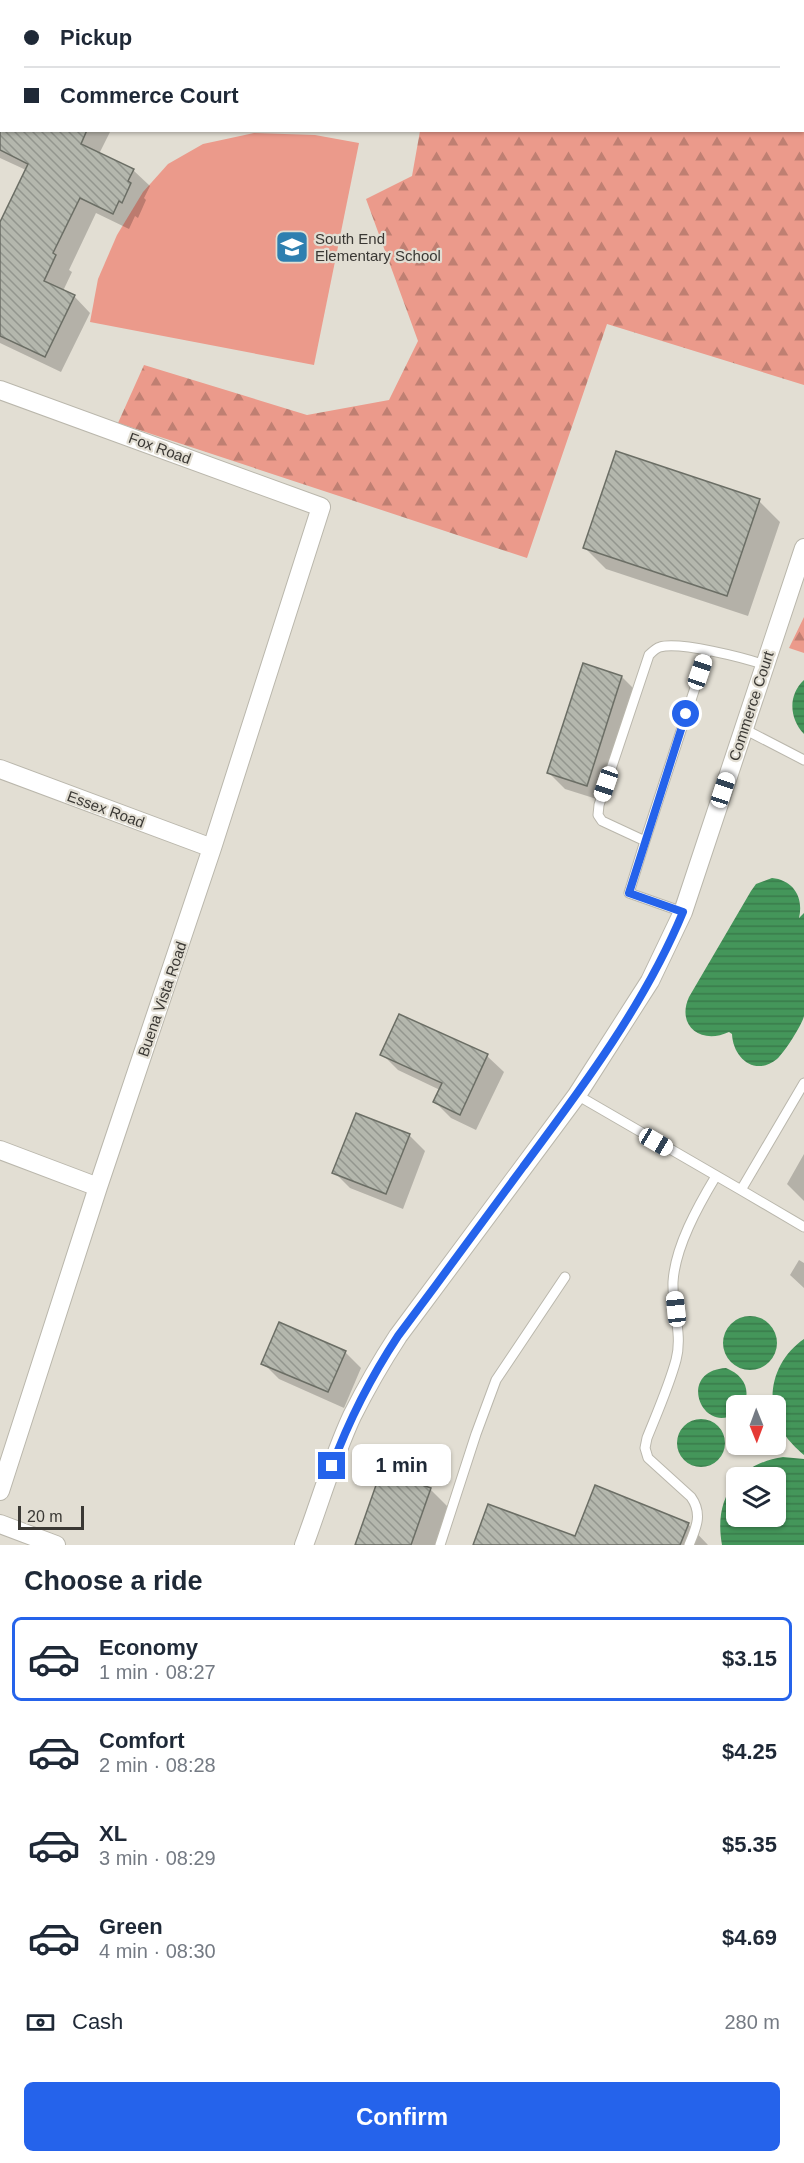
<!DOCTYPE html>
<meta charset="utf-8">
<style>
:root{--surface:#fff;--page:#f2f2f3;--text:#1f2937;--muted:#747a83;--line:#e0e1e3;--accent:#2563eb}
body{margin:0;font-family:Helvetica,sans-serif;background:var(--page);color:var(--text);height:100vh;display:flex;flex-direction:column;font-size:22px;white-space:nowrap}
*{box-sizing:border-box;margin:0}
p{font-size:20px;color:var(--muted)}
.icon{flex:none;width:33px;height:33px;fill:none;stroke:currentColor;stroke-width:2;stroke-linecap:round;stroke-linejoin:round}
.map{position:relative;height:1545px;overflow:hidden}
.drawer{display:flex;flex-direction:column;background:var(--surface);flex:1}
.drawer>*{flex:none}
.top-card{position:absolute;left:0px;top:0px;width:804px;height:132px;box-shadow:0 2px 4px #0004;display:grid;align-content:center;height:132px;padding:0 24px;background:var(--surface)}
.needle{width:39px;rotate:179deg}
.buttons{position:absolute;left:726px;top:1395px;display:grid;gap:12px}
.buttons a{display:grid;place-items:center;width:60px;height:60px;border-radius:9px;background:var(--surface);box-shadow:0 2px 4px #0004;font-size:30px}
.scale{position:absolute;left:18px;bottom:15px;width:66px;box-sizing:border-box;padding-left:6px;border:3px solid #3a3834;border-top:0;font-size:16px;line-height:21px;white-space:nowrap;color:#3a3834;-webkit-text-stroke:4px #e2ded3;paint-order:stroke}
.end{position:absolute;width:27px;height:27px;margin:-14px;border:8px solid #2563eb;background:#fff;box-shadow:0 0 0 3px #fff}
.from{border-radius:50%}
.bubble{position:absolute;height:42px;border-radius:9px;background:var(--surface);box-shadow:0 2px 4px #0004;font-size:20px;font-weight:600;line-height:42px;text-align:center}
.car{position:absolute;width:18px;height:36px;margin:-18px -9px;border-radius:8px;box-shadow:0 0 4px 2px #0007;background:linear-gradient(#fff 24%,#345 0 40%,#fff 0 76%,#345 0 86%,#fff 0)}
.top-card b{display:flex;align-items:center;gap:21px;height:57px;font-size:22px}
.top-card b+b{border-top:2px solid var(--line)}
.top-card i{width:15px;height:15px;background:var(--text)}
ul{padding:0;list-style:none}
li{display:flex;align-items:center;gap:18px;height:84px;margin:0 12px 9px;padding:0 12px;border:3px solid transparent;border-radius:9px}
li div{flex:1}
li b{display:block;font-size:22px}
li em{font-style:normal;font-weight:600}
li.selected{border-color:var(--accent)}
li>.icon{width:54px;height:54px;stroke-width:1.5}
h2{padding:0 24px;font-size:27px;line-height:72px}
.pay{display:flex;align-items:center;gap:15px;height:66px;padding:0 24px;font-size:22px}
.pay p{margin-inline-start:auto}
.button{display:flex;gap:12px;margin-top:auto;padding:12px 24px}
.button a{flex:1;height:69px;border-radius:9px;background:var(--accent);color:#fff;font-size:24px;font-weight:600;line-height:69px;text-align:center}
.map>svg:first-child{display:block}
</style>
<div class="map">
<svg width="804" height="1545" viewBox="0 0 804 1545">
<defs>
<pattern id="forest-firs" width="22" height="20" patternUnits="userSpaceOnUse" patternTransform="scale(1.5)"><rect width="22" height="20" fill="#eb9a8b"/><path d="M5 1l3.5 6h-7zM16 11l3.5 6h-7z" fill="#bf7f72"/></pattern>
<pattern id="water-rules" width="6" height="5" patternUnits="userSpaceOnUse" patternTransform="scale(1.5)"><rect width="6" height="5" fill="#44965a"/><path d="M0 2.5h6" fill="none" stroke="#3a7b4b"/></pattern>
<pattern id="building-back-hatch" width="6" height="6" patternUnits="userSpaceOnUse" patternTransform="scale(1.5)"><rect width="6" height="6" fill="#b4b7ad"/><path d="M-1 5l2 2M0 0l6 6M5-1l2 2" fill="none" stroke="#93968e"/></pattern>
</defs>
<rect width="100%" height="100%" fill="#e2ded3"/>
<path fill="#eb9a8b" d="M254 133 315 135 359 143 314 365 90 322 98 279 117 235 143 192 168 164 203 144Z"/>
<path fill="url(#forest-firs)" d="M222 0H558L562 1 223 2Z
M692 0H804V385L607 324 527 558 118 423 144 365 307 415 389 400 418 341 366 199 412 176 420 131 802 130V2L692 1Z
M804 617V653L789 648Z"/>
<path fill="url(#water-rules)" d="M804 680V734C789 718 788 695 804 680Z
M772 878C793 880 804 897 799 918L804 913C804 938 804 963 804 988 804 996 804 1008 804 1016 802 1025 784 1053 777 1059 755 1077 733 1058 732 1034L729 1032C701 1045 676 1026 689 997L751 891 756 884Z
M723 1343a27 27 0 1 1 54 0a27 27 0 1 1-54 0Z
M804 1339V1455C788 1441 776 1428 776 1406L773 1405C770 1379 782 1354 804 1339Z
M726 1368C743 1375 751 1388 744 1405L736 1406V1413C702 1436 676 1371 726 1368Z
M677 1443a24 24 0 1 1 48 0a24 24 0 1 1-48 0Z
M783 1457 804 1459V1545H722C718 1522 720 1500 736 1481V1516H776V1478L740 1477C752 1465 766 1460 783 1457Z"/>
<path fill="#0003" d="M75 0H151L154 2H75Z
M0 121 2 130H111L99 154 133 170 150 186 144 198 146 200 138 218 135 216 129 229 96 213 69 270 72 272 63 291 74 296 90 313 61 372 0 343V226L26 170 0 158Z
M759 501 780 522 748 616 606 569 585 548Z
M622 677 638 693 603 801 565 789 549 773Z
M400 1015 487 1056 504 1072 476 1130 451 1118 435 1102 440 1090 398 1070 382 1054Z
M409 1135 425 1151 403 1209 350 1188 334 1172Z
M804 1154V1201L787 1184Z
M799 1260 804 1263V1288L790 1275Z
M345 1352 361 1368 344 1408 279 1379 263 1363Z
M382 1473 431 1490 452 1511 440 1545H357Z
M688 1524 708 1545H474L576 1537Z"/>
<path fill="url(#building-back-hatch)" stroke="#6b6e65" stroke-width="1.5" d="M0 130H87L81 144 134 169 128 181 131 183 122 203 119 201 113 214 80 198 53 253 56 255 44 281 75 295 45 357 0 336V222L28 164 0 150Z
M616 451 760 499 727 596 583 548Z
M583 663 622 676 587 786 547 773Z
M399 1014 488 1054 460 1115 433 1102 442 1083 380 1055Z
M356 1113 410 1134 386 1194 332 1173Z
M279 1322 346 1351 328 1392 261 1364Z
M381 1471 431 1488 411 1545H355Z
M595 1485 689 1523 680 1545H473L488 1504 575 1536Z"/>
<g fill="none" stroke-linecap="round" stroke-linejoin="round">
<defs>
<path id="service" d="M744 729 804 760
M645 841 707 651
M683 912 629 893 645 841 602 821 598 815 599 805 649 655C652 652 656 648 660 647 679 641 745 658 765 665
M577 1095 741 1190 804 1083
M741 1190 804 1227
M440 1545 476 1434 496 1380 565 1277
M689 1545C696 1528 703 1514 691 1497L648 1458 645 1448 647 1438C657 1413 669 1386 676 1360 683 1334 672 1309 673 1282 675 1247 698 1206 716 1176"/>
<path id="minor" d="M0 390 321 507 212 848 98 1187 0 1491
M0 769 212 848
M0 1150 98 1187
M0 1524 56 1545
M304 1545C320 1502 333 1457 352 1416 366 1388 381 1362 398 1336L577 1095 650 981 683 912 804 548"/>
</defs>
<use href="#service" stroke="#bab7ac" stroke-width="11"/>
<use href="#minor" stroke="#bab7ac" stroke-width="20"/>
<use href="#service" stroke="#fff" stroke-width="9"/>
<use href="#minor" stroke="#fff" stroke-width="18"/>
</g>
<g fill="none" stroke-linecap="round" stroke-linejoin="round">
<path stroke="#2563eb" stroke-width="8" d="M332 1466C349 1420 371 1377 398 1336 440 1280 481 1224 523 1167 582 1088 645 1004 683 912L629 893 686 714"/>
</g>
<defs>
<symbol id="school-square" viewBox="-11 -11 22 22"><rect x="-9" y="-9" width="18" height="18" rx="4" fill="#2e7fb0" stroke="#e2ded3"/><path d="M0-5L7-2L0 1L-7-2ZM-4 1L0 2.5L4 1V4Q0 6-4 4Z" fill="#fff"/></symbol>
</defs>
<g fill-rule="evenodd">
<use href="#school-square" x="273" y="228" width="38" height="38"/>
</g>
<g text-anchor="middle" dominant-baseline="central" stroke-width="4.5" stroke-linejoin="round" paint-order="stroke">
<g font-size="15" fill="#3a3834" stroke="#e2ded3" text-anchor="start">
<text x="315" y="238">South End<tspan x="315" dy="17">Elementary School</tspan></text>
</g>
<g font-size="15" fill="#3a3834" stroke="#e2ded3">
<text transform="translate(160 448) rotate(20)">Fox Road</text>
<text transform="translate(751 706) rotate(-72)">Commerce Court</text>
<text transform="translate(106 809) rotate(20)">Essex Road</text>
<text transform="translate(162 999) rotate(-71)">Buena Vista Road</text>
</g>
</g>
</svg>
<div class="buttons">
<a><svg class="needle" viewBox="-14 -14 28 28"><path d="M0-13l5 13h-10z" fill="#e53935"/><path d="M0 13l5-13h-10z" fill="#747a83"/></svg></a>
<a><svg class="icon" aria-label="layers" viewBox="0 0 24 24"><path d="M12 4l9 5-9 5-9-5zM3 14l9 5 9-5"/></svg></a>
</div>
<div class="scale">20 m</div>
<i class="end from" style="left:686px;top:714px"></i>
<i class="end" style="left:332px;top:1466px"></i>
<div class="bubble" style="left:352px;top:1444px;width:99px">1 min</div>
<i class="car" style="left:700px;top:672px;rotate:19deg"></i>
<i class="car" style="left:606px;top:784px;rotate:199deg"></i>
<i class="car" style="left:723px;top:790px;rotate:18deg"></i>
<i class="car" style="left:656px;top:1142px;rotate:120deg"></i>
<i class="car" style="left:676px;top:1309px;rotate:354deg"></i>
<div class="top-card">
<b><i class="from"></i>Pickup</b>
<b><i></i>Commerce Court</b>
</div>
</div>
<section class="drawer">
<h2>Choose a ride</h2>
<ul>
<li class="selected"><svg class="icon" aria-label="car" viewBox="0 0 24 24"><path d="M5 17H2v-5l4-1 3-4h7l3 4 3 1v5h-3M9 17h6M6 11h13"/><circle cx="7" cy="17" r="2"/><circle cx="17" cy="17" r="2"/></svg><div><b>Economy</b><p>1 min · 08:27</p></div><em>$3.15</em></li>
<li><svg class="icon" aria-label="car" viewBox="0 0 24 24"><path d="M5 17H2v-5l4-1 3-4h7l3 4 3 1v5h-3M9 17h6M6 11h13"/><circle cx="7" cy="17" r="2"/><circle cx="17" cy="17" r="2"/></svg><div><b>Comfort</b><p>2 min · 08:28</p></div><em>$4.25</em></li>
<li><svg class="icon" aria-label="car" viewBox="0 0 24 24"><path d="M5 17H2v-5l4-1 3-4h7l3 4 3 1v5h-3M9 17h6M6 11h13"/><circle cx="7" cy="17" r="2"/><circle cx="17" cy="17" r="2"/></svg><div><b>XL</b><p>3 min · 08:29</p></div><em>$5.35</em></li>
<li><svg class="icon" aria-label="car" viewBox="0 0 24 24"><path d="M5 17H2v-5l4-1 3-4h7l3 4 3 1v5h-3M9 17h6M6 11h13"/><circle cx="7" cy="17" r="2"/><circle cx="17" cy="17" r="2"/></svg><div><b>Green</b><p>4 min · 08:30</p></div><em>$4.69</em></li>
</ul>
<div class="pay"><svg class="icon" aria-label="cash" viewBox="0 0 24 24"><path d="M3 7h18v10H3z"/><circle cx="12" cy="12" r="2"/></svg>Cash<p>280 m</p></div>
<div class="button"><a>Confirm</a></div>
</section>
